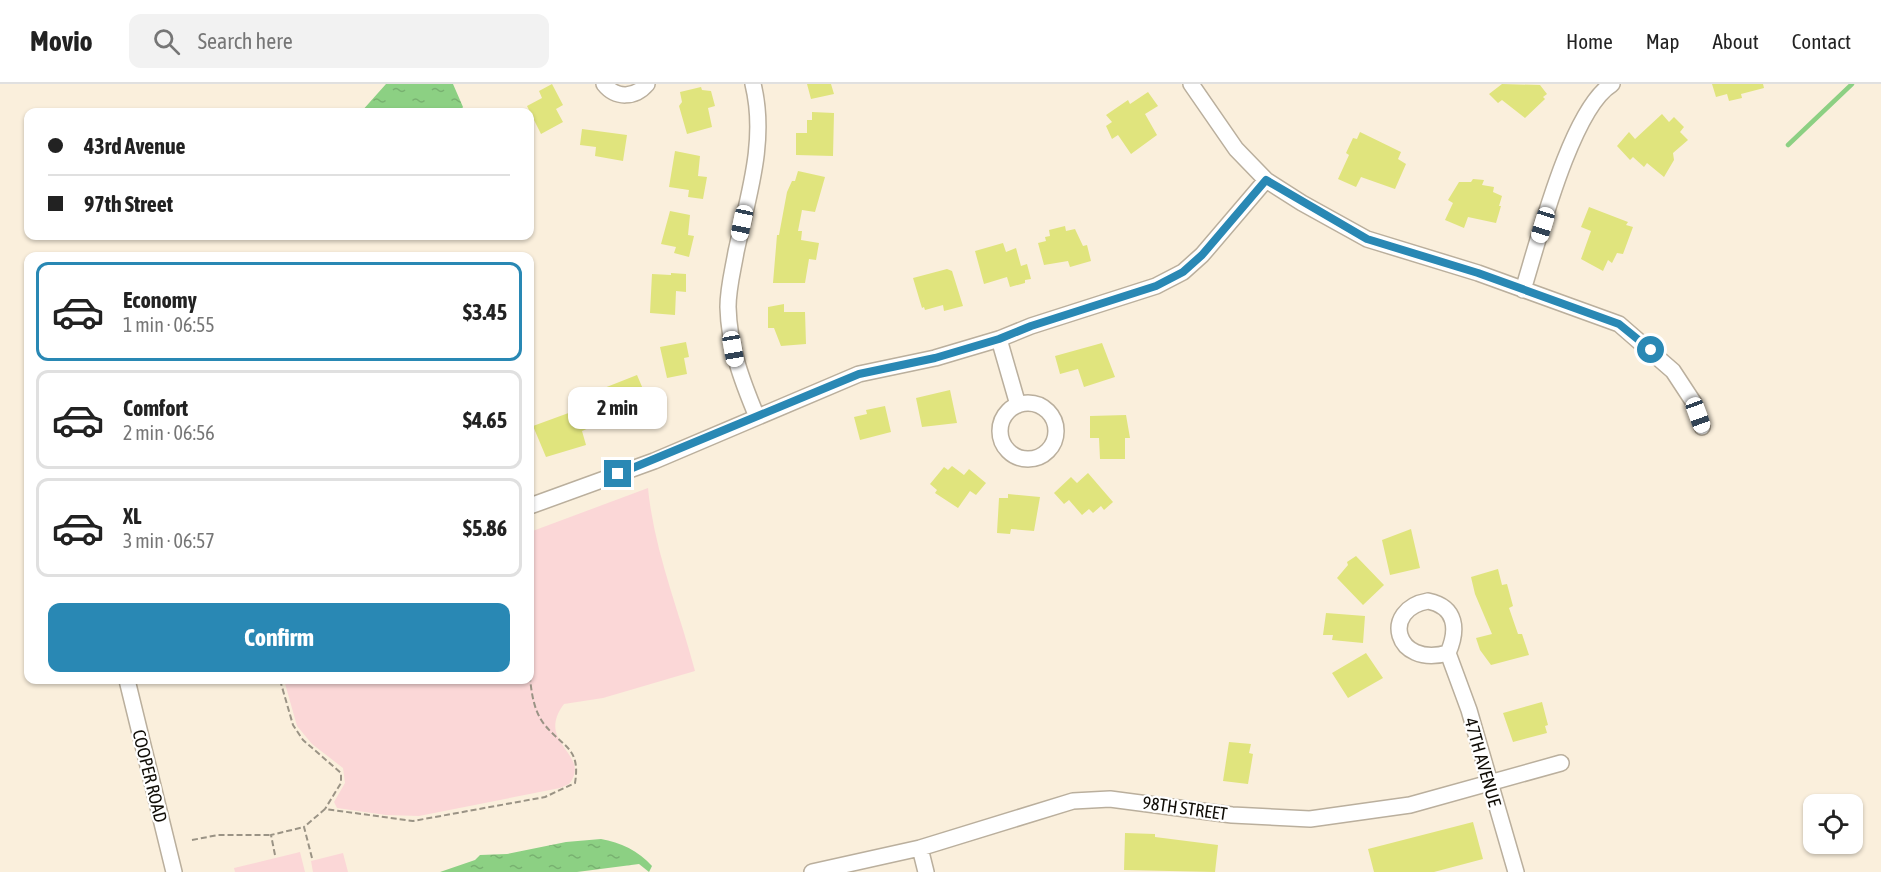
<!DOCTYPE html>
<meta charset="utf-8">
<style>
:root{--surface:#fff;--page:#f2f2f2;--text:#222;--muted:#767676;--line:#e0e0e0;--accent:#2988b4}
body{margin:0;font-family:"Asap Condensed",sans-serif;background:var(--page);color:var(--text);height:100vh;display:flex;flex-direction:column;font-size:22px;white-space:nowrap}
*{box-sizing:border-box;margin:0}
p{font-size:20px;color:var(--muted)}
.icon{flex:none;width:33px;height:33px;fill:none;stroke:currentColor;stroke-width:2;stroke-linecap:round;stroke-linejoin:round}
.map{position:relative;flex:1;overflow:hidden}
.drawer{position:absolute;left:24px;top:168px;width:510px;height:432px;display:flex;flex-direction:column;background:var(--surface);border-radius:12px;box-shadow:0 2px 4px #0004}
.drawer>*{flex:none}
.top-card{position:absolute;left:24px;top:24px;width:510px;height:132px;border-radius:12px;box-shadow:0 2px 4px #0004;display:grid;align-content:center;height:132px;padding:0 24px;background:var(--surface)}
.controls{position:absolute;left:1803px;top:710px;display:grid;gap:12px}
.controls a{display:grid;place-items:center;width:60px;height:60px;border-radius:12px;background:var(--surface);box-shadow:0 2px 4px #0004;font-size:30px}
.end{position:absolute;width:27px;height:27px;margin:-14px;border:8px solid #2988b4;background:#fff;box-shadow:0 0 0 3px #fff}
.from{border-radius:50%}
.bubble{position:absolute;height:42px;border-radius:12px;background:var(--surface);box-shadow:0 2px 4px #0004;font-size:20px;font-weight:700;line-height:42px;text-align:center}
.car{position:absolute;width:18px;height:36px;margin:-18px -9px;border-radius:8px;box-shadow:0 0 4px 2px #0007;background:linear-gradient(#fff 24%,#345 0 40%,#fff 0 76%,#345 0 86%,#fff 0)}
.top-card b{display:flex;align-items:center;gap:21px;height:57px;font-size:22px}
.top-card b+b{border-top:2px solid var(--line)}
.top-card i{width:15px;height:15px;background:var(--text)}
ul{padding:10px 0 0;list-style:none}
li{display:flex;align-items:center;gap:18px;height:99px;margin:0 12px 9px;padding:0 12px;border:3px solid var(--line);border-radius:12px}
li div{flex:1}
li b{display:block;font-size:22px}
li em{font-style:normal;font-weight:700}
li.active{border-color:var(--accent)}
li>.icon{width:54px;height:54px;stroke-width:1.5}
.primary-button{display:flex;gap:12px;margin-top:auto;padding:12px 24px}
.primary-button a{flex:1;height:69px;border-radius:12px;background:var(--accent);color:#fff;font-size:24px;font-weight:700;line-height:69px;text-align:center}
header{display:flex;align-items:center;gap:36px;box-sizing:border-box;height:84px;padding:0 30px;background:var(--surface);border-bottom:2px solid var(--line)}
header strong{font-size:28px}
nav{display:flex;gap:33px;margin-inline-start:auto;font-size:21px}
.search{width:420px;height:54px;background:var(--page);display:flex;align-items:center;gap:15px;box-sizing:border-box;padding:0 21px;border-radius:12px;color:var(--muted);font-size:22px}
.map>svg:first-child{display:block}
</style>
<header>
<strong>Movio</strong>
<div class="search"><svg class="icon" aria-label="search" viewBox="0 0 24 24"><circle cx="10" cy="10" r="6"/><path d="M15 15l6 6"/></svg>Search here</div>
<nav><a>Home</a><a>Map</a><a>About</a><a>Contact</a></nav>
</header>
<div class="map">
<svg width="1881" height="788" viewBox="0 0 1881 788">
<defs>
<pattern id="water-ripples" width="26" height="14" patternUnits="userSpaceOnUse" patternTransform="scale(1.5)"><rect width="26" height="14" fill="#8cd083"/><path d="M2 4q2-2 4 0t4 0M15 11q2-2 4 0t4 0" fill="none" stroke="#78b170"/></pattern>
</defs>
<rect width="100%" height="100%" fill="#faefdc"/>
<path fill="#fbd7d7" d="M648 404C654 467 679 526 695 587L603 614 564 620C534 660 593 670 569 700L560 704 419 732 386 731 337 724 334 718 345 699 343 684 312 660 297 642 284 596H530V448Z
M300 768 305 788H235L234 784Z
M343 769 348 788H313L311 777Z"/>
<path fill="url(#water-ripples)" d="M386 0H453L463 23 460 28H361Z
M601 755C620 758 639 767 652 782L649 788 639 780 577 788H440L475 776 480 771 507 770 566 758Z"/>
<g fill="none" stroke-linecap="round" stroke-linejoin="round">
<path stroke="#8cd083" stroke-width="4.5" d="M1788 61 1852 0"/>
</g>
<path fill="#e0e47d" d="M552 0 563 21 556 25 563 38 541 50 527 22 542 14 539 7Z
M807 0H831L834 10 811 15Z
M1502 0 1540 1 1547 10 1543 13 1545 15 1525 34 1502 16 1498 19 1489 10Z
M1712 0H1763L1764 4 1741 10 1742 14 1729 17 1727 10 1716 13Z
M701 3 702 6 711 7 715 22 708 24 712 43 687 50 679 22 682 18 680 8Z
M1148 8 1158 22 1145 30 1157 51 1131 70 1118 51 1112 55 1106 42 1112 38 1106 31 1128 16 1130 20Z
M812 28 834 29 833 72 796 71V49H807V36H812Z
M1662 30 1669 38 1674 33 1684 43 1680 48 1688 56 1673 69 1674 76 1664 93 1647 79 1644 83 1633 73 1630 76 1617 62 1629 48 1635 55Z
M582 45 627 51 623 77 595 72 596 63 580 61Z
M1360 48 1401 68 1398 75 1406 80 1395 105 1361 93 1356 103 1338 95 1349 71 1346 69 1353 54 1357 55Z
M675 67 700 72 698 92 707 93 703 115 688 113 689 106 669 103Z
M798 87 825 93 815 128 802 126 798 147H802L801 156 819 159 816 176 809 175 805 199H773L777 151H779L787 108 792 97H795Z
M1473 95 1484 96 1482 101 1494 103 1493 108 1502 112 1499 122H1501L1496 139 1468 133 1464 144 1445 136 1453 119 1448 116 1459 98H1471Z
M1589 123 1628 138 1626 141 1633 143 1623 170 1617 169 1612 179 1608 176 1603 187 1581 175 1591 147 1581 143Z
M670 127 690 131 688 151 694 152 689 173 674 169 676 163 661 160Z
M1065 142 1066 147 1075 145 1083 162 1087 161 1091 177 1070 183 1068 177 1044 181 1038 159 1046 157 1045 153 1050 152 1049 146Z
M1003 159 1006 168 1016 164 1021 182 1027 180 1031 195 1025 196V199L1010 203 1007 193 984 200 975 167Z
M947 185 952 187 963 222 944 227 943 221 925 226 924 223 922 224 913 194Z
M671 189 686 190V208L676 207 675 231 650 229 652 190 671 191Z
M784 220V228H805L806 260 781 262 774 244H768V223Z
M686 258 689 273 684 274 687 290 667 294 660 263Z
M1102 259 1115 293 1084 303 1078 285 1060 290 1055 272Z
M637 291 654 331 636 338 633 329 611 333 607 323 603 325 599 306Z
M950 306 957 339 922 343 916 314Z
M885 322 891 348 860 356 854 333 867 330 866 326Z
M574 327 576 331 585 327 591 343 582 347 586 361 546 373 533 342Z
M1126 331 1130 354H1125V375H1100L1099 354H1090V332Z
M952 382 964 391 969 385 986 399 976 411 970 407 958 424 935 409 937 406 930 400 944 383 948 386Z
M1088 389 1113 418 1104 426 1101 422 1093 429 1089 425 1082 431 1069 416 1064 420 1054 409 1071 393 1077 399Z
M1008 410 1040 413 1034 447 1011 445 1010 450 997 449 999 414H1008Z
M1411 445 1420 484 1390 491 1382 456Z
M1356 472 1384 501 1363 521 1337 494 1348 481 1347 478Z
M1498 485 1502 501 1507 500 1513 522 1509 524 1518 550H1522L1529 571 1491 581 1480 566 1476 554 1492 550 1475 510 1471 493Z
M1326 529 1365 532 1363 559 1332 556 1333 551H1323Z
M1366 569 1383 594 1348 614 1332 589Z
M1542 618 1548 641 1545 642 1547 649 1513 658 1503 629Z
M1229 658 1251 660 1249 669 1253 670 1248 700 1223 697Z
M1473 738 1483 775 1434 788H1374L1368 765Z
M1125 749 1155 750V753L1218 761 1215 788 1124 786Z"/>
<g fill="none" stroke-linecap="round" stroke-linejoin="round">
<defs>
<path id="minor" d="M604 0C616 15 635 14 647 0
M753 0C767 57 748 112 736 168 733 186 728 204 728 223 729 263 742 297 757 333
M1191 0 1236 65 1266 96 1302 119 1367 155 1478 189 1619 240 1673 287 1694 319 1702 343
M1523 206C1538 158 1571 25 1612 0
M999 255 1018 321
M1000 347a28 28 0 1 1 56 0a28 28 0 1 1-56 0Z
M530 422 654 377 859 290 935 274 999 255 1031 242 1156 202 1183 188 1202 171 1266 96
M1428 517C1457 523 1458 546 1448 569 1394 584 1381 525 1428 517Z
M1448 569 1469 626 1516 788
M127 596 174 788
M920 764 926 788
M812 788 920 764 1073 717 1110 715 1232 731 1310 735 1410 721 1561 679"/>
</defs>
<use href="#minor" stroke="#baaf9d" stroke-width="18"/>
<path stroke="#9a9385" stroke-width="2" stroke-dasharray="6 3" stroke-linecap="butt" d="M280 596 293 641 303 656 341 689V699L325 725
M192 756 218 751H271
M275 771 271 751 304 743
M312 774 304 743 325 725 413 737 545 713 575 699C581 663 562 663 544 640 534 627 532 611 530 595"/>
<use href="#minor" stroke="#fff" stroke-width="15"/>
</g>
<g fill="none" stroke-linecap="round" stroke-linejoin="round">
<path stroke="#2988b4" stroke-width="8" d="M618 390 859 290 935 274 999 255 1031 242 1156 202 1183 188 1202 171 1266 96 1367 155 1478 189 1619 240 1651 266"/>
</g>
<g text-anchor="middle" dominant-baseline="central" stroke-width="4.5" stroke-linejoin="round" paint-order="stroke">
<g font-size="18" fill="#100d07" stroke="#fff">
<text transform="translate(1483 678) rotate(74)">47TH AVENUE</text>
<text transform="translate(150 692) rotate(76)">COOPER ROAD</text>
<text transform="translate(1185 724) rotate(8)">98TH STREET</text>
</g>
</g>
</svg>
<div class="controls">
<a><svg class="icon" aria-label="locate" viewBox="0 0 24 24"><circle cx="12" cy="12" r="6"/><path d="M12 2v4M12 18v4M2 12h4M18 12h4"/></svg></a>
</div>
<i class="end from" style="left:1651px;top:266px"></i>
<i class="end" style="left:618px;top:390px"></i>
<div class="bubble" style="left:568px;top:303px;width:99px">2 min</div>
<i class="car" style="left:742px;top:139px;rotate:192deg"></i>
<i class="car" style="left:1543px;top:141px;rotate:197deg"></i>
<i class="car" style="left:733px;top:265px;rotate:170deg"></i>
<i class="car" style="left:1698px;top:331px;rotate:160deg"></i>
<div class="top-card">
<b><i class="from"></i>43rd Avenue</b>
<b><i></i>97th Street</b>
</div>
<section class="drawer">
<ul>
<li class="active"><svg class="icon" aria-label="car" viewBox="0 0 24 24"><path d="M5 17H2v-5l4-1 3-4h7l3 4 3 1v5h-3M9 17h6M6 11h13"/><circle cx="7" cy="17" r="2"/><circle cx="17" cy="17" r="2"/></svg><div><b>Economy</b><p>1 min · 06:55</p></div><em>$3.45</em></li>
<li><svg class="icon" aria-label="car" viewBox="0 0 24 24"><path d="M5 17H2v-5l4-1 3-4h7l3 4 3 1v5h-3M9 17h6M6 11h13"/><circle cx="7" cy="17" r="2"/><circle cx="17" cy="17" r="2"/></svg><div><b>Comfort</b><p>2 min · 06:56</p></div><em>$4.65</em></li>
<li><svg class="icon" aria-label="car" viewBox="0 0 24 24"><path d="M5 17H2v-5l4-1 3-4h7l3 4 3 1v5h-3M9 17h6M6 11h13"/><circle cx="7" cy="17" r="2"/><circle cx="17" cy="17" r="2"/></svg><div><b>XL</b><p>3 min · 06:57</p></div><em>$5.86</em></li>
</ul>
<div class="primary-button"><a>Confirm</a></div>
</section>
</div>
